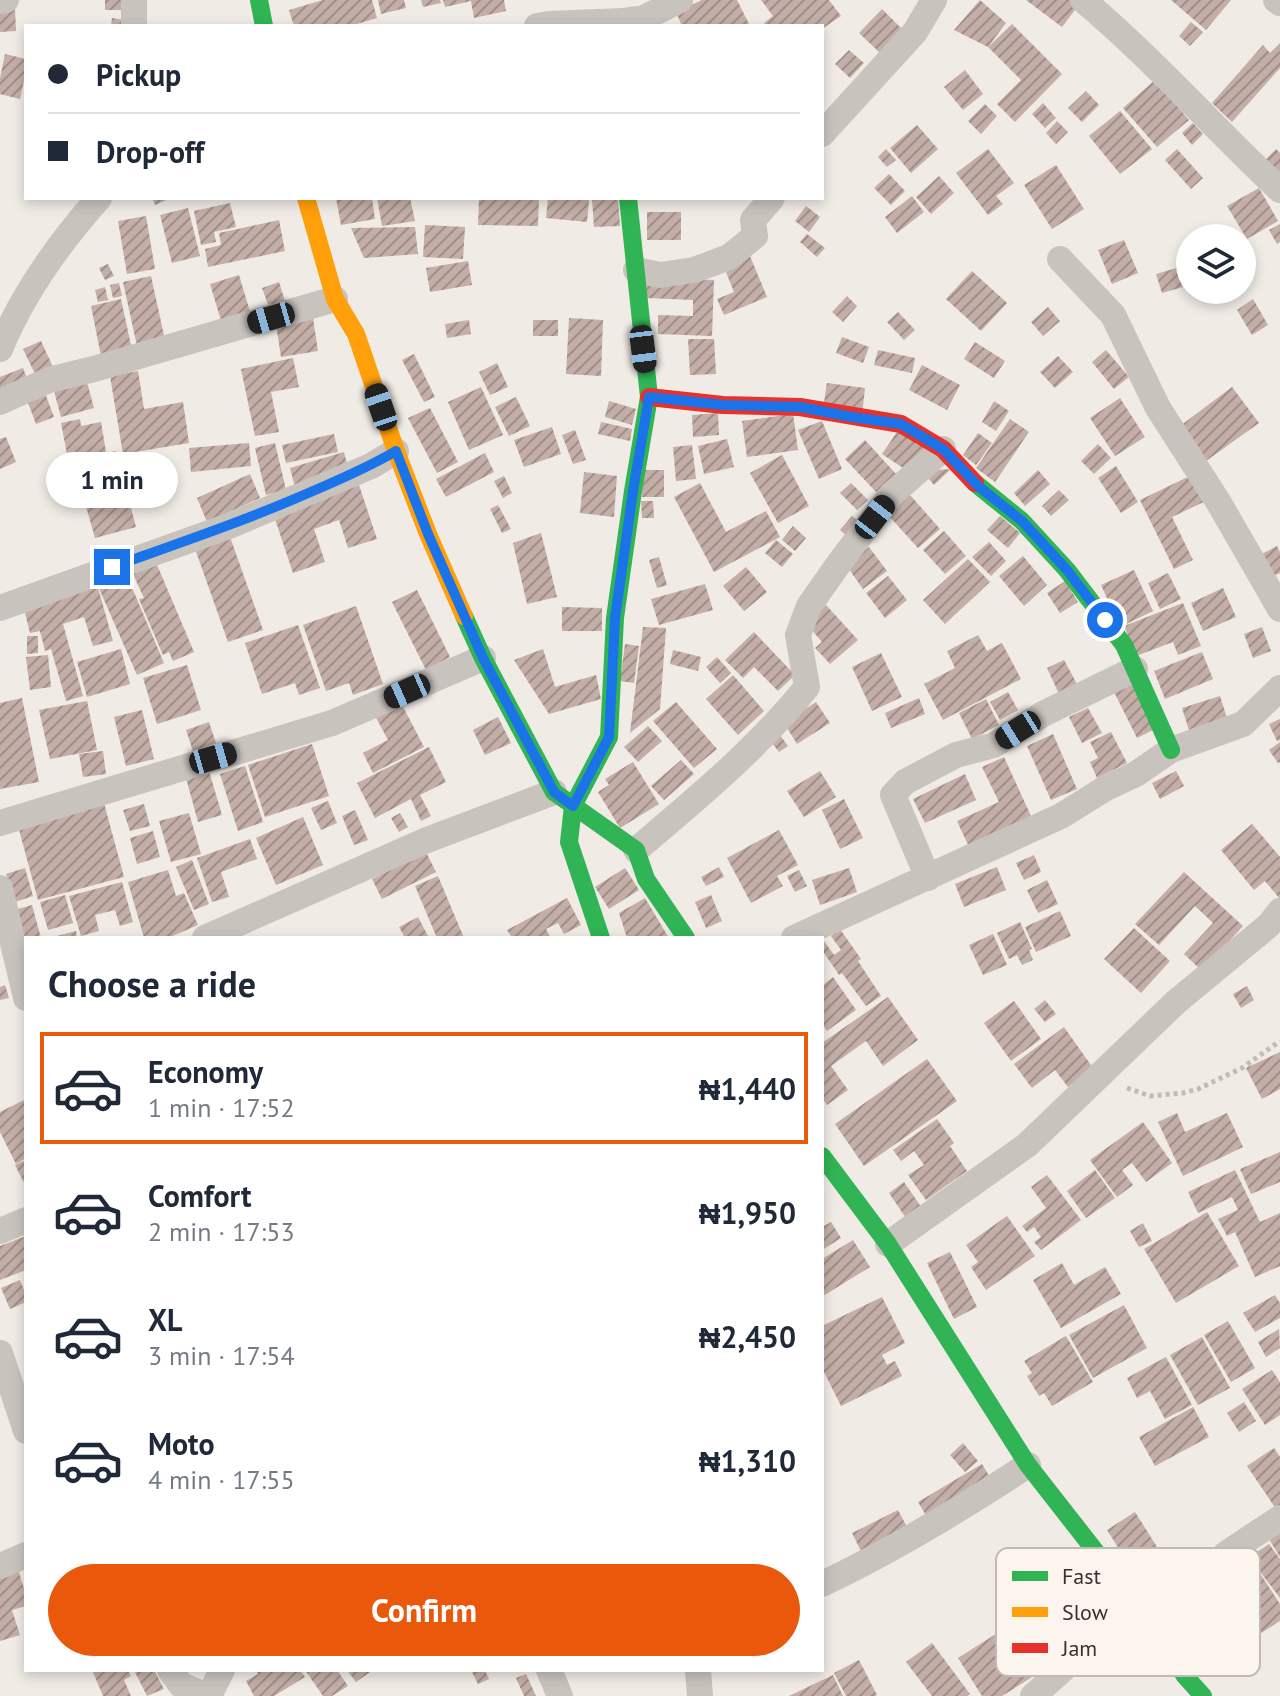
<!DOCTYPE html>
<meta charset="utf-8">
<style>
:root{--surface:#fff;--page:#f6f6f7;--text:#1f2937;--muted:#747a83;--line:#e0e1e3;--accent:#ea580c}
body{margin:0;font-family:"PT Sans",sans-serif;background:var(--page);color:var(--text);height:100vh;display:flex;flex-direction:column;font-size:30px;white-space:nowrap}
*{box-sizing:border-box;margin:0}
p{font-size:26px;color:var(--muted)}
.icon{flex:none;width:44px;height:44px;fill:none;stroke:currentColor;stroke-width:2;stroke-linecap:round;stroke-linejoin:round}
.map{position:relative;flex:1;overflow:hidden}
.sheet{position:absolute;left:24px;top:936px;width:800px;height:736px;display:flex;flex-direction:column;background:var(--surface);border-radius:0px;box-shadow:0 4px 12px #0003}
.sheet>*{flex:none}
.banner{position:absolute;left:24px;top:24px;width:800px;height:176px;border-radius:0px;box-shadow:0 4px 12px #0003;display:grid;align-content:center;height:176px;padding:0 24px;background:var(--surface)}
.fabs{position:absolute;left:1176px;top:224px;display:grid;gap:16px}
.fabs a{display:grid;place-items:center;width:80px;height:80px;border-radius:50%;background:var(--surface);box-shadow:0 4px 12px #0003;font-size:40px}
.end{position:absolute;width:36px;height:36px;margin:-18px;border:10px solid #1a73e8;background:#fff;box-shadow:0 0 0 4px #fff}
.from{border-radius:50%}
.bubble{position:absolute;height:56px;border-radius:28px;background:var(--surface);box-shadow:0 4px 12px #0003;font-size:26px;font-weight:700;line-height:56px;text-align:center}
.car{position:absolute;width:24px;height:48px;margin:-24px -12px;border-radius:10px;box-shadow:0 0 6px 2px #0007;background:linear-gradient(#222 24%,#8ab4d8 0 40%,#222 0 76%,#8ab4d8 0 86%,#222 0)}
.banner b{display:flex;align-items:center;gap:28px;height:76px;font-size:30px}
.banner b+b{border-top:2px solid var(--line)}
.banner i{width:20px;height:20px;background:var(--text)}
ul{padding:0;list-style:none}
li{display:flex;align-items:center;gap:24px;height:112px;margin:0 16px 12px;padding:0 8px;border:4px solid transparent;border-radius:0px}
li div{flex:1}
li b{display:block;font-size:30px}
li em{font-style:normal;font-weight:700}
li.current{border-color:var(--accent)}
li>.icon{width:72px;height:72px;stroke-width:1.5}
h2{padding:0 24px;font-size:36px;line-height:96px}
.action{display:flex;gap:16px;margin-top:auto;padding:16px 24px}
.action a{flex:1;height:92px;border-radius:48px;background:var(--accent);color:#fff;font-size:32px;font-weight:700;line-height:92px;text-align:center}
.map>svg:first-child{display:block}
</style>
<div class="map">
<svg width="1280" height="1696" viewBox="0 0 1280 1696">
<defs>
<pattern id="building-hatch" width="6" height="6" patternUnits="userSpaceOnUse" patternTransform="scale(2)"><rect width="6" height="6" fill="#c3afa7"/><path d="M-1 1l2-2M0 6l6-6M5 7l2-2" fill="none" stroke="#a08f88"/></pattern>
</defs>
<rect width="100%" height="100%" fill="#f0ebe5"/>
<path fill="url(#building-hatch)" d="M105 0H125V10H105Z
M323 0H372L377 18 350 26H294L289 10Z
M378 0H404L406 8 381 14Z
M421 0H440L441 3 423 7Z
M443 0H504L506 11 474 18 471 1 445 7Z
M702 0H737L750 26H682L676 12Z
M761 0H829L841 16 822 29V26H766L764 23 773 16Z
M980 0 1006 23 988 47 1012 24 1062 74 1015 122 997 104 1021 80 988 47 954 30Z
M1026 0H1079L1081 2 1062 27Z
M1171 0H1231L1206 30Z
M15 8 16 31 0 32V9Z
M882 9 903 30 880 53 859 33Z
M112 18 131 21V26H111Z
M1191 22 1203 32 1190 46 1179 36Z
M1280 43V68L1232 122 1212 103 1263 45 1270 53Z
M849 50 864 63 850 78 835 64Z
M5 54 26 59V71L20 99 0 94V78Z
M965 70 983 94 963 110 944 87Z
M1155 80 1189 120 1157 147 1123 108Z
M1086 91 1099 105 1082 122 1068 108Z
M1043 103 1056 118 1045 128 1032 114Z
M985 104 997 116 981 134 968 121Z
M1120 111 1152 149 1120 174 1089 136Z
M1057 121 1068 132 1056 144 1046 133Z
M1193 123 1203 134 1192 145 1182 133Z
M917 125 938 149 911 173 890 148Z
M886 149 896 160 887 167 878 157Z
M988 149 1014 183 996 196 1003 204 988 215 956 173Z
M1177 149 1203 178 1191 189 1165 160Z
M1276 149 1280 153V172L1266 159Z
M1056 165 1084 209 1052 229 1024 185Z
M889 174 905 191 891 205 874 188Z
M939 176 954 193 931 214 916 197Z
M1259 188 1278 221 1247 239 1227 206Z
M912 196 924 212 897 233 885 217Z
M152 198H171L155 205Z
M336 198H372L375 219 341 225Z
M377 198H410L415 221 382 226Z
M479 198H539L538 226 478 225Z
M548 198 589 200 587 222 546 218Z
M618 198 620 226 594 227 592 199Z
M230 203 236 227 214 232 216 242 201 245 194 211Z
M806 206 820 217 809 232 795 221Z
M188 208 200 256 172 263 160 215Z
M647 212H681V240H647Z
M146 216 155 269 127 274 118 221Z
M279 220 285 251 208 267 205 249 221 245 219 233Z
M1280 224V242L1277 244 1269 230Z
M425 225 465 227 463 259 423 257Z
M415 227 418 254 364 258 351 228Z
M807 234 825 248 817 257 800 242Z
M1124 240 1138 273 1112 284 1098 250Z
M750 256 767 297 724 315 717 299 734 292 724 267Z
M468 261 472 285 430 292 426 268Z
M108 264 114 276 105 280 99 268Z
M1187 265 1190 276V285L1162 293 1156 274Z
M972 271 1007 303 981 331 946 299Z
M239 275 251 315 222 324 210 284Z
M151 276 165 340 137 346 123 282Z
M647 277 714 280 712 336 658 334V315L693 316V300L646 298Z
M279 282 285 301 269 307 262 288Z
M119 283 122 296 113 298 110 285Z
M105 287 108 300 98 302 95 290Z
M847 296 857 306 843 322 832 312Z
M121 299 132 350 101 356 91 306Z
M1253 299 1268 325 1252 335 1237 310Z
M1048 307 1060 321 1043 336 1031 322Z
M898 312 915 330 904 340 887 322Z
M313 318 318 351 281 357 276 324Z
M569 318 603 320 601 376 566 374Z
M469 320 471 334 447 338 445 324Z
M533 320H558V336H533Z
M842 337 869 347 863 363 836 353Z
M688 339H714L716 374 690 375Z
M41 341 53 367 36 376 23 349Z
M975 342 1005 361 994 378 964 359Z
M878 350 915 358 912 373 874 365Z
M1106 350 1129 377 1114 389 1092 362Z
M414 354 435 397 424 402 402 360Z
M1058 356 1073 372 1055 388 1040 372Z
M293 358 299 387 271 392 279 432 255 436 241 369Z
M497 363 508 387 490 395 479 372Z
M922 365 960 385 947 410 909 390Z
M23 368 28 381 0 390V377Z
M138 371 144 409 183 402 189 443 123 454 110 376Z
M87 382 94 408 61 417 54 391Z
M827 383 865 388 862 415 823 409Z
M481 387 503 435 469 450 448 402Z
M1232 387 1259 423 1206 461 1180 426Z
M45 393 54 417 36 424 27 400Z
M516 397 530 426 509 436 495 407Z
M1120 398 1145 437 1115 456 1090 418Z
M609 401 636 409 632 425 605 417Z
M994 401 1009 411 996 431 982 422Z
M430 408 458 462 437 473 408 418Z
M718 413 719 435 693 437 692 415Z
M793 414 798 450 747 457 742 421Z
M80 419 81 426 101 422 106 452 68 459 61 423Z
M1010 419 1029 432 995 482 976 468Z
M822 421 842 469 819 479 798 430Z
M601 422 632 429 630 441 598 434Z
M552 427 561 454 524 467 514 440Z
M899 429 929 450 912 474 882 454Z
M575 430 586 460 573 464 562 435Z
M978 433 992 443 976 465 963 455Z
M334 434 338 452 286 463 282 445Z
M6 437 16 462 0 469V439Z
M727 439 734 467 704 474 698 446Z
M865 440 896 474 876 492 845 459Z
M249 443 251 466 191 472 189 448Z
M275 443 286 490 266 495 255 448Z
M1098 444 1111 458 1094 474 1081 461Z
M692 445 696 479 676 481 673 447Z
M116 451 136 527 95 538 83 496 68 499 63 480 100 471 96 456Z
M344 452 349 472 295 487 290 468Z
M485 453 494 472 446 497 436 479Z
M782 455 809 506 778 523 750 473Z
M1116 466 1138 502 1121 513 1098 478Z
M951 469 934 485 922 471Z
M642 470H664V497H642Z
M1038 470 1050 484 1025 506 1014 493Z
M584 472 617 476 614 517 580 513Z
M1196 473 1208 500 1172 517 1193 560 1174 569 1140 500Z
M250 474 260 498 207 522 197 498Z
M504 476 512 493 503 498 494 481Z
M700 483 726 532 766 511 780 537 714 572 674 497Z
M851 483 868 500 857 510 840 493Z
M359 485 377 539 348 548 339 520 314 529 325 562 293 573 273 513Z
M1059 490 1069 500 1051 516 1042 506Z
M910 495 940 529 918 548 888 515Z
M641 501H653L654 518H642Z
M498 505 511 529 502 533 490 509Z
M852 516 862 524 849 538 840 530Z
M1000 516 1020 533 1008 548 987 530Z
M793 526 806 538 795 551 782 540Z
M944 531 966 556 945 574 923 550Z
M541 533 557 597 527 604 513 543Z
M229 534 263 630 228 642 194 546Z
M776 540 793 554 782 567 765 553Z
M989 542 1006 561 991 576 972 557Z
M1277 546 1280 552V573L1271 577 1260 555Z
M869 547 887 571 863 589 846 565Z
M1023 556 1047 585 1024 606 999 576Z
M659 557 667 585 657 588 649 560Z
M968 559 990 582 945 624 923 600Z
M155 560 194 652 173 661 169 652 163 655 139 599 144 598 131 570Z
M746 567 767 592 744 611 723 586Z
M1134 570 1153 611 1120 627 1101 585Z
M125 571 164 663 137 675 97 584 113 641 93 646 84 617 63 624 83 696 66 701 51 649 45 651 40 631 30 633 23 605Z
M1168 573 1181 599 1160 609 1148 583Z
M888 576 907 600 885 618 866 593Z
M1065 581 1078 602 1060 613 1047 593Z
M705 584 713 610 659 625 651 599Z
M1223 588 1236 617 1203 631 1191 603Z
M417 590 450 657 426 670 392 602Z
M1183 603 1201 646 1178 655 1173 642 1136 656 1124 626Z
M826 605 858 640 830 664 815 648 822 642 806 623Z
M356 606 383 684 353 695 349 683 326 691 303 625Z
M562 607 602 608V631H562Z
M298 625 320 688 299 695 295 683 262 694 245 643Z
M643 627 666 628 660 709 630 733Z
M1262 627 1271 651 1253 658 1244 634Z
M754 632 795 675 778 691 754 667 743 678 725 660Z
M978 635 987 651 1002 643 1021 679 943 720 924 684 955 668 947 651Z
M27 636H38V653L27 654Z
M625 644 639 646 634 683 620 681Z
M121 649 130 684 87 697 77 662Z
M543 649 555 687 596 675 601 699 549 714 514 660Z
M673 650 701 657 698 671 670 664Z
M1202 652 1213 679 1165 699 1154 671Z
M881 653 902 697 872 711 852 667Z
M48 655 51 687 30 690 26 657Z
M717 657 731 673 720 683 706 667Z
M1064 660 1077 684 1059 694 1047 668Z
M187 665 201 710 157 724 143 678Z
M733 675 764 711 738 735 706 699Z
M1132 681 1155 729 1137 738 1113 690Z
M1008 692 1018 710 1000 720 990 702Z
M1220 696 1227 718 1189 730 1182 708Z
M22 698 39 782 0 789V703Z
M919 698 925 714 891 728 885 713Z
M399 699 424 747 373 773 363 753 388 740 373 712Z
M986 699 999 725 972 739 959 713Z
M87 701 97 750 50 759 39 710Z
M676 702 717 749 694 768 653 721Z
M816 702 830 723 797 744 784 723Z
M1088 708 1102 733 1082 743 1069 717Z
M142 710 154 759 126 766 114 717Z
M498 717 511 743 485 755 473 730Z
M1280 719V740L1277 741 1269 724Z
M209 722 216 743 193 751 186 730Z
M648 726 662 741 638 762 624 747Z
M777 731 788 746 779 752 768 738Z
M1111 732 1127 763 1097 778 1090 762 1098 758 1090 742Z
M1053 734 1077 789 1051 800 1027 746Z
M1280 742V762L1278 763 1269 750Z
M312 744 329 796 265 817 248 765Z
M429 747 446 782 420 795 431 816 421 821 411 799 375 818 357 783Z
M103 751 106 774 83 777 79 754Z
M1004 757 1032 818 969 847 957 821 999 802 982 767Z
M681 760 694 774 664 800 651 786Z
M633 762 659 804 620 828 598 792 609 785 605 779Z
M245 766 263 822 238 831 220 774Z
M209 771 222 815 198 822 186 778Z
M820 771 836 797 804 817 787 791Z
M1176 771 1184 786 1160 799 1152 783Z
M965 774 976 800 925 823 913 799Z
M844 799 863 838 840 849 822 810Z
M328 801 337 823 321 830 311 808Z
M104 803 124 877 38 900 18 826Z
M144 804 150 826 130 831 123 810Z
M355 810 368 840 354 845 342 816Z
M189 813 201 854 171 862 159 821Z
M400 813 408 827 399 832 391 818Z
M303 817 323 865 276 885 256 838Z
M1252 824 1280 857V899L1265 881 1254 890 1221 850Z
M779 830 798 865 777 876 783 886 751 903 727 858Z
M153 831 160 857 137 864 130 838Z
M250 839 257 859 221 872 229 897 212 902 197 858Z
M426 852 436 872 382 899 372 879Z
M1034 855 1041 872 1024 880 1016 863Z
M192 860 209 904 194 910 176 867Z
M719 867 724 877 706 886 701 877Z
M997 867 1006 890 964 907 955 884Z
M25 868 33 896 15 902 6 874Z
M625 868 639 890 609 909 595 887Z
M849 868 857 892 820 905 812 880Z
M168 870 176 896 184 893 198 925 168 938H144L128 882Z
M799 870 807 886 795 892 787 876Z
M1184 872 1243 926 1202 971 1184 954 1213 923 1195 906 1159 945 1135 924Z
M438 876 464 938H437L415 886Z
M1047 880 1058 904 1038 913 1027 890Z
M122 882 133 922 120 926 115 910 95 915 99 931 81 936 69 896Z
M65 895 73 923 48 930 40 902Z
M711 895 722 921 706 928 695 902Z
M567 898 581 925 564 934 558 923 546 929 551 938H512L507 930Z
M645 898 669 938H627L619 913Z
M32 905 41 938H26V948L11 911Z
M1060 911 1071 936 1036 952 1025 927Z
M418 917 429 938H405L399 927Z
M1020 922 1032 949 1029 950 1033 960 1022 965 1017 955 1009 959 997 933Z
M1134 928 1170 961 1141 993 1104 959Z
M840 929 861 959 858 961 881 996 866 1006 842 973 839 975 822 950V942L824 941 834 955 841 950 831 936Z
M76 931 77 938H53V937Z
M993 934 1007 965 983 975 969 945Z
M833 977 856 1010 827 1031 822 1024V986Z
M5 985 9 998 0 1000V987Z
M1247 986 1254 1000 1241 1008 1233 994Z
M888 997 918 1040 883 1066 866 1041 831 1066 848 1090 827 1105 822 1098V1043Z
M1045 1000 1056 1014 1045 1022 1034 1009Z
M1014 1001 1041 1039 1011 1061 984 1023Z
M1064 1027 1093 1068 1068 1087 1055 1070 1032 1088 1014 1064Z
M1280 1052V1089L1262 1099 1246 1068Z
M927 1059 957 1101 864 1166 835 1124Z
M26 1099V1158L16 1164 0 1132V1112Z
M1177 1113 1185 1132 1227 1113 1243 1147 1183 1176 1158 1122Z
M937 1119 954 1143 950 1146 967 1171 926 1200 908 1175 924 1165 914 1151 901 1161 893 1150Z
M1143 1122 1172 1163 1146 1182 1132 1163 1122 1170 1133 1185 1117 1197 1090 1160Z
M1280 1152V1182L1251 1194 1240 1169Z
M26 1160V1187L15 1165Z
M1095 1170 1115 1198 1086 1218 1067 1191Z
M1235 1170 1260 1222 1280 1213V1266L1255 1277 1235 1232 1227 1236 1218 1219 1238 1210 1232 1197 1198 1213 1188 1192Z
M1047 1175 1081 1220 1041 1250 1034 1242 1041 1237 1034 1227 1027 1232 1022 1226 1046 1208 1031 1187Z
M904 1182 926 1214 910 1224 889 1193Z
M1207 1212 1239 1266 1176 1303 1144 1249Z
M1007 1216 1035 1256 986 1290 971 1267 978 1262 966 1245Z
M831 1222 841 1238 822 1250V1227Z
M1143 1223 1152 1241 1139 1247 1130 1231Z
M26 1236V1270L0 1280V1246Z
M853 1240 870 1267 823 1296 822 1259Z
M950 1252 977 1307 954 1319 927 1263Z
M1062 1263 1074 1285 1105 1267 1121 1294 1061 1328 1033 1280Z
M20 1280 26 1295V1302L10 1309 1 1288Z
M1275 1295 1280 1303V1318L1255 1332 1243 1313Z
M882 1297 905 1343 882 1355 887 1365 895 1361 902 1376 841 1406 822 1368V1326Z
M1124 1305 1147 1348 1093 1378 1069 1335Z
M1228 1321 1255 1368 1231 1382 1204 1335Z
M1279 1329 1280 1348 1266 1357 1258 1342Z
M1066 1336 1093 1382 1052 1406 1044 1393 1039 1396 1027 1376 1032 1373 1024 1361Z
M1202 1337 1230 1388 1198 1405 1170 1355Z
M1166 1357 1192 1405 1165 1419 1150 1391 1137 1398 1127 1378Z
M1272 1370 1280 1382V1415L1265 1425 1242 1389Z
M1244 1402 1256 1421 1239 1432 1227 1413Z
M1193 1407 1209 1437 1155 1466 1139 1437Z
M963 1443 978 1461 965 1472 950 1455Z
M1274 1448 1280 1457V1511L1278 1512 1247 1466Z
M982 1464 991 1479 927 1517 918 1502Z
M898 1510 907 1527 861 1551 852 1533Z
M1135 1512 1178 1580 1149 1597 1107 1530Z
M1280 1532V1557L1269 1539Z
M1269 1544 1280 1559V1598L1252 1561 1280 1604V1621L1255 1637 1218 1578Z
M18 1569 26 1595V1606L12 1610 20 1635 0 1641V1575Z
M1037 1608 1067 1655 1002 1696H982L958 1658Z
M932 1643 970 1694 967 1696H932L906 1662Z
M859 1660 877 1695 875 1696H846L834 1673Z
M92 1670H128L131 1676 124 1680 131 1696H103Z
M134 1670H154L164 1689 147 1696Z
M256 1670H300L305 1677 274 1696H254L246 1681 258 1674Z
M305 1670H337L348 1686 332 1696H323Z
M347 1670H373L356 1682Z
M471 1670H485L489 1679 478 1684Z
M526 1674 536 1696H524L516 1678Z
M833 1675 843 1696H789Z"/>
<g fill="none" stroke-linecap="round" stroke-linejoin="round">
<path stroke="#c2bbb6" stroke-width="5" stroke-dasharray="4 4" stroke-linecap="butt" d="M1127 1088 1150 1096 1183 1093 1198 1089 1242 1068 1280 1041"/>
<path stroke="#c9c3be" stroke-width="26" d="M1083 0C1152 58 1214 128 1280 190
M1276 0 1280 3
M0 1 6 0
M134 26V0
M537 26 549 24 623 21 644 18 680 0
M822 134 915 32 934 0
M1060 259 1113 315 1158 408 1219 503 1280 609
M636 270 660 275 694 270 729 257 755 236 753 220 772 198
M0 349C23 293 59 243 99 198
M0 402 49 380 94 369 335 299
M0 608 229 526 371 466 396 451
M0 823 332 723 483 658
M636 850C696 799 757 749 807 687L798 635 809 606 840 562 892 494 943 449
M928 878 893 795 905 782 956 755 994 745 1043 714 1135 669
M0 888 26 998
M205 938 427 840 554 792
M794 938 1061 816 1106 788 1136 774 1171 750 1243 724 1280 688
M0 1231 26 1220
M888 1244 1027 1145 1176 1002 1269 925 1280 911
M0 1353 26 1431
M0 1566 26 1555
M822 1584C894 1550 961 1509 1028 1465
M170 1670 181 1685 207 1696
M549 1670 560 1696
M698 1670 700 1696
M209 1696 222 1670
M1033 1696 1088 1647 1146 1616 1230 1551 1280 1518"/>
<path stroke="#30b455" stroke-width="18" d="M259 0 264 26
M975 483 1022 521 1067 570 1124 645 1171 750
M464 616 483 658 554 792 636 850 646 879 686 938
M601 938 569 842 573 806 609 737 615 618 633 491 649 397 628 198
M822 1156 888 1244 1028 1465 1146 1616 1185 1676 1203 1696"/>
<path stroke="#ff9f0a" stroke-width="18" d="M306 198 335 299 356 334 396 451 428 534 464 616"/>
<path stroke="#e5322d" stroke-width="18" d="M649 397 723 405 800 407 901 424 943 449 975 483"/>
</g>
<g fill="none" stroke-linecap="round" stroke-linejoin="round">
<path stroke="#1a73e8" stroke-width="10" d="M112 567C179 543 247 520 313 491 341 479 369 467 396 451L428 534 483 658 554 792 573 806 609 737 615 618 633 491 649 397 723 405 800 407 852 417 901 424 943 449 978 486 1022 521 1067 570 1105 620"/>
</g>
<rect x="996" y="1548" width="264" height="128" rx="12" fill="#fbf5ee" stroke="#c1bab4" stroke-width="2"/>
<rect x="1012" y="1571" width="36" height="10" fill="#30b455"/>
<rect x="1012" y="1607" width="36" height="10" fill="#ff9f0a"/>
<rect x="1012" y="1643" width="36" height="10" fill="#e5322d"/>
<g font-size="22" fill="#3b302b">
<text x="1062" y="1584">Fast</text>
<text x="1062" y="1620">Slow</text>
<text x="1062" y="1656">Jam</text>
</g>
</svg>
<div class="fabs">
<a><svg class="icon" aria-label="layers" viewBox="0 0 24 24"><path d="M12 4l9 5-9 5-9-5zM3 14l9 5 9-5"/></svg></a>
</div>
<i class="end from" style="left:1105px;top:620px"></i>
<i class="end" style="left:112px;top:567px"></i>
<div class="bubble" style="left:46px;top:452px;width:132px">1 min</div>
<i class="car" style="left:271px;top:318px;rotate:254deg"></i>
<i class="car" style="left:643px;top:349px;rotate:173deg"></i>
<i class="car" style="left:381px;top:407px;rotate:341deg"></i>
<i class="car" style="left:875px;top:517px;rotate:38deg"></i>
<i class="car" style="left:407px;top:691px;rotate:246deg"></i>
<i class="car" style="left:1018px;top:730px;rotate:238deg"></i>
<i class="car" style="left:213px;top:758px;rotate:74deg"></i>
<div class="banner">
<b><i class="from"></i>Pickup</b>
<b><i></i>Drop-off</b>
</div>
<section class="sheet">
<h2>Choose a ride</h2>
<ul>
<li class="current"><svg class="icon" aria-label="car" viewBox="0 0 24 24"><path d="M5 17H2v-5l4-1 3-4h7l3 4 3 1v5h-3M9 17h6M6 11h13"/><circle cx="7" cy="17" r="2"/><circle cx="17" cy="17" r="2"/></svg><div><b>Economy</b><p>1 min · 17:52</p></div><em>₦1,440</em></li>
<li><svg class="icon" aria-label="car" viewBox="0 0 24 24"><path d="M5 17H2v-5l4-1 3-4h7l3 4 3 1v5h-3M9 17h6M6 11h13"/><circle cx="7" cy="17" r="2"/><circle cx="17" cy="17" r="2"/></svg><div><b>Comfort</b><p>2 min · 17:53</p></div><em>₦1,950</em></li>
<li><svg class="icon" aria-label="car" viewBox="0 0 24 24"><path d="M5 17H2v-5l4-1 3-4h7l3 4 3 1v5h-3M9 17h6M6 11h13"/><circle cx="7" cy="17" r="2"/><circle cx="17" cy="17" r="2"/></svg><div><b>XL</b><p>3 min · 17:54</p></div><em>₦2,450</em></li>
<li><svg class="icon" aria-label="car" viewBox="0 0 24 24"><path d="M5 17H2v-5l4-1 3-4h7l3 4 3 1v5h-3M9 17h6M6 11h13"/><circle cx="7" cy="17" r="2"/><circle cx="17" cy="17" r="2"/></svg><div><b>Moto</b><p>4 min · 17:55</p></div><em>₦1,310</em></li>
</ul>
<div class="action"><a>Confirm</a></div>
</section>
</div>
